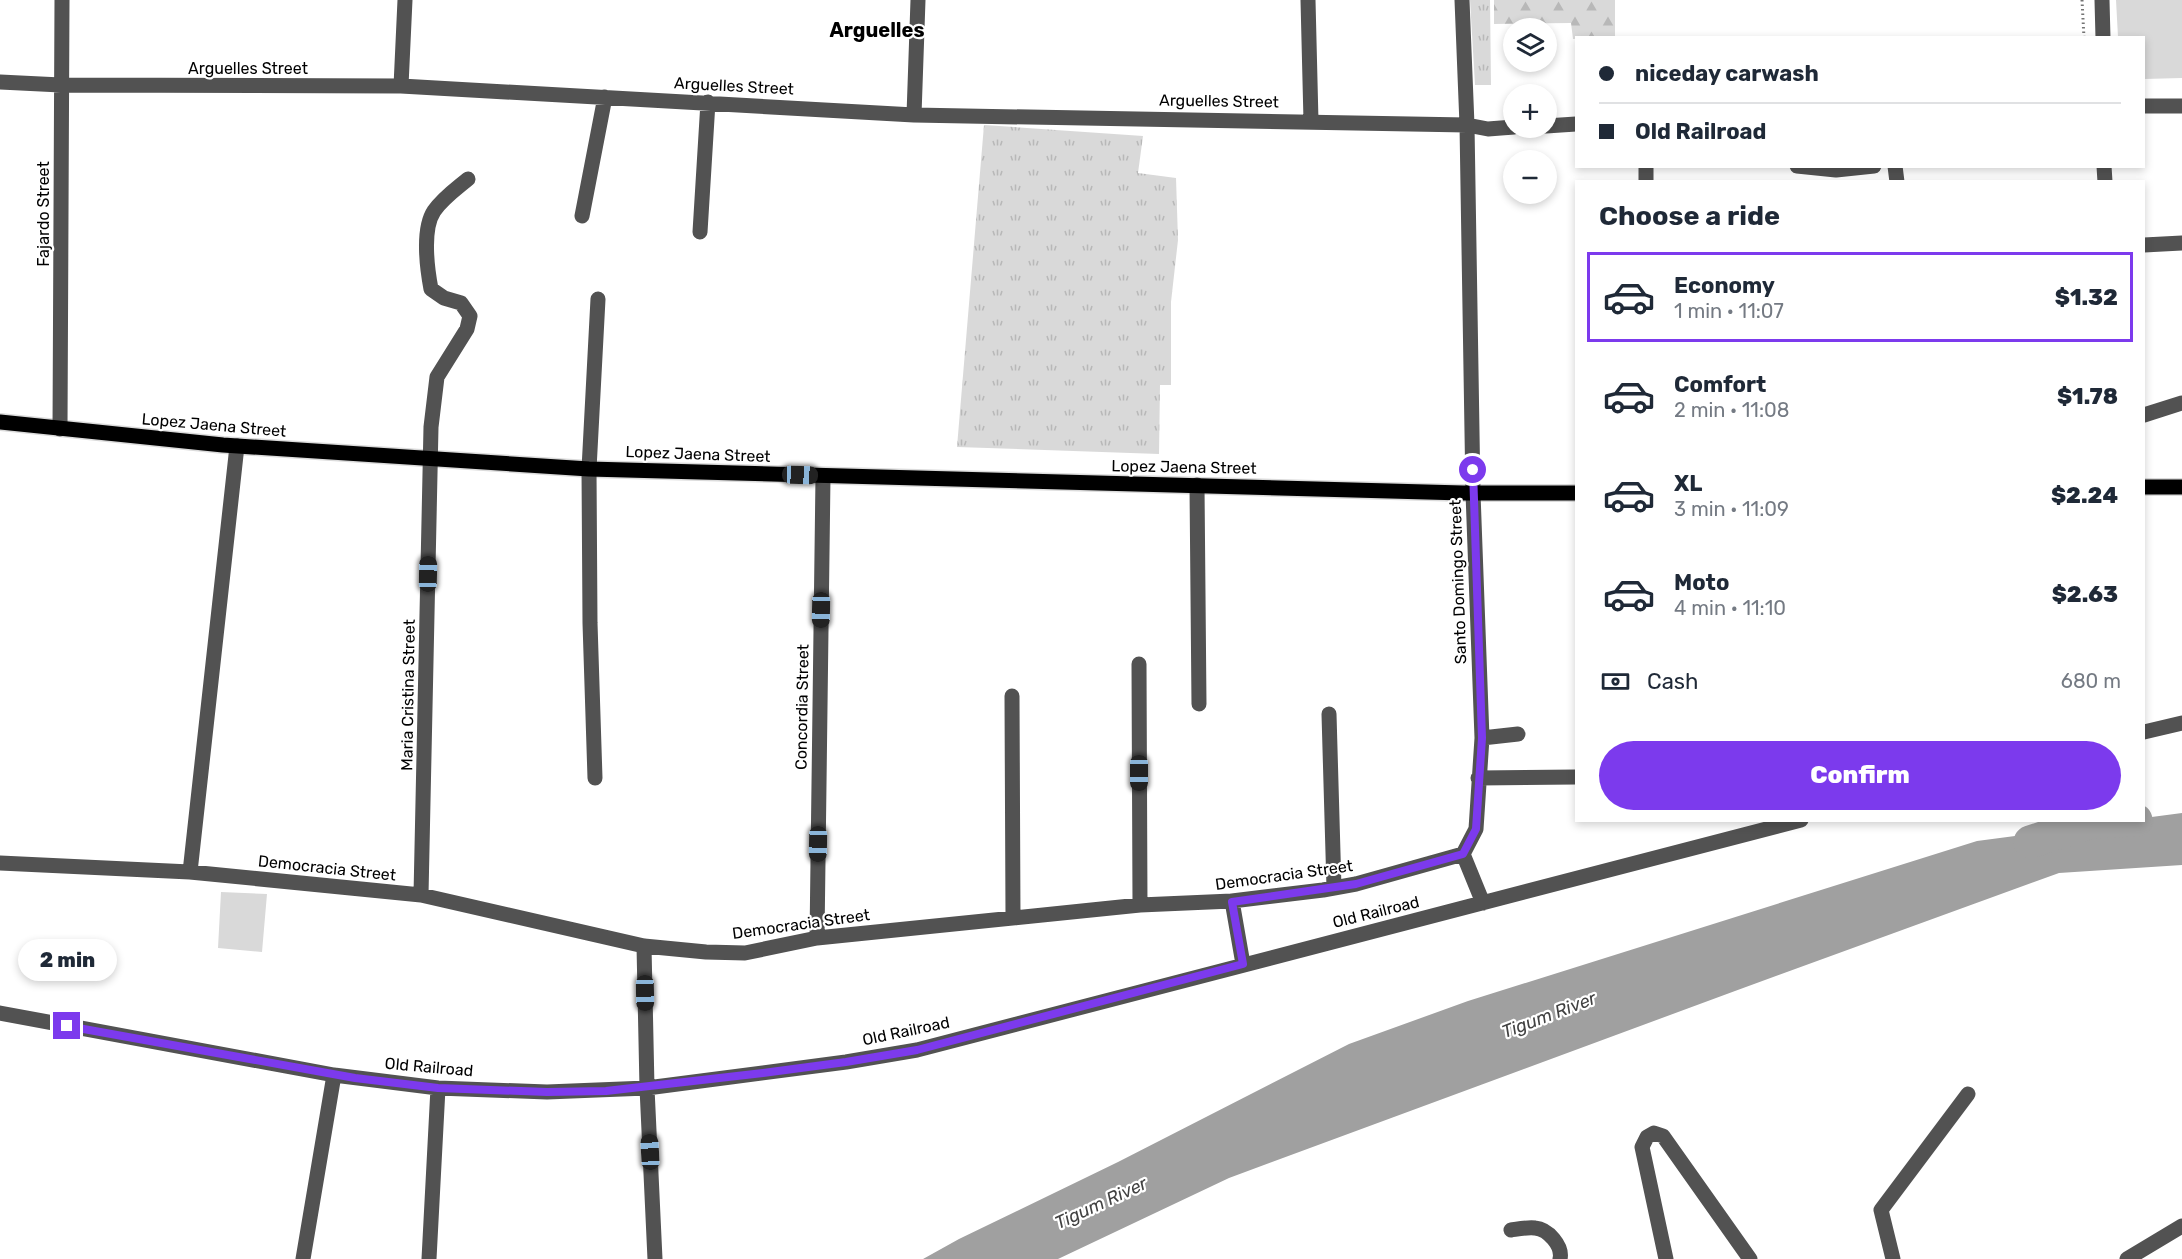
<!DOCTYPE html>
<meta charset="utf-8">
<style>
:root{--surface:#fff;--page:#f2f2f3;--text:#1f2937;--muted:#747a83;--line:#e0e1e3;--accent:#7c3aed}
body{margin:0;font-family:Rubik,sans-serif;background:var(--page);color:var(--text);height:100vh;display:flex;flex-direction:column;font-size:22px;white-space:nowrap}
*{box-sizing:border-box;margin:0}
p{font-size:20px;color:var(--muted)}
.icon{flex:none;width:33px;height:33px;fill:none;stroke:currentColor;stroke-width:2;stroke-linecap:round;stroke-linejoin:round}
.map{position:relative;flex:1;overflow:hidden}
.side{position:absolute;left:1575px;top:180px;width:570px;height:642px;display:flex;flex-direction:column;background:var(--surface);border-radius:0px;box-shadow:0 3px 9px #0003}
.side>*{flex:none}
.hud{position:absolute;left:1575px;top:36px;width:570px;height:132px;border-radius:0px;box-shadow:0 3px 9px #0003;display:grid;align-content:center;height:132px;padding:0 24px;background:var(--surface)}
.controls{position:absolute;left:1503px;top:18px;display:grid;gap:12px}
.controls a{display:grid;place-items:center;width:54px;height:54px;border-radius:50%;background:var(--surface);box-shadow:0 3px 9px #0003;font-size:30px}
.end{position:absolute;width:27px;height:27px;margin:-14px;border:8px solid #7c3aed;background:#fff;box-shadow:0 0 0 3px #fff}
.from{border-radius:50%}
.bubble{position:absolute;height:42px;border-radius:21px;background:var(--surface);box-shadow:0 3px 9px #0003;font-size:20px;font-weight:800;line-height:42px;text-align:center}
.car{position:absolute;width:18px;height:36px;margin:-18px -9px;border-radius:8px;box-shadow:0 0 4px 2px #0007;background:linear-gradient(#222 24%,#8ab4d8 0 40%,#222 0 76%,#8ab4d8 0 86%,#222 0)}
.hud b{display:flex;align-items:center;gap:21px;height:57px;font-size:22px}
.hud b+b{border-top:2px solid var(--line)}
.hud i{width:15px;height:15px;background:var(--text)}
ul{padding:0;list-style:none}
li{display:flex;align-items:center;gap:18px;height:90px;margin:0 12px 9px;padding:0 12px;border:3px solid transparent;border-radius:0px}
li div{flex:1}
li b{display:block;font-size:22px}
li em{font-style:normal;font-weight:800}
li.current{border-color:var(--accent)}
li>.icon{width:54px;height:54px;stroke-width:1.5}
h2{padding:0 24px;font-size:27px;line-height:72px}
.pay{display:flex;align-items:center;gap:15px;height:66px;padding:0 24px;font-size:22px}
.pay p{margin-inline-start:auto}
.button{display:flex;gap:12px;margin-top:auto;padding:12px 24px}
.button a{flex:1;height:69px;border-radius:36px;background:var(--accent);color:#fff;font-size:24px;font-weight:800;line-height:69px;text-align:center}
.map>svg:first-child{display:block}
</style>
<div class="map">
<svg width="2182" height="1259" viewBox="0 0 2182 1259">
<defs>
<pattern id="grass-tufts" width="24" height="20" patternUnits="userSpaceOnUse" patternTransform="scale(1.5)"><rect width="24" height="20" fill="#d9d9d9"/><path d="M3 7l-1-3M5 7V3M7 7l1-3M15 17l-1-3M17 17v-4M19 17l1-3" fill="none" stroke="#b8b8b8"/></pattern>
<pattern id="forest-firs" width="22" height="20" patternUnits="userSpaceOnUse" patternTransform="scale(1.5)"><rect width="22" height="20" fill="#d9d9d9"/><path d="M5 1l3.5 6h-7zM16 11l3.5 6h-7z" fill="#b8b8b8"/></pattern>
</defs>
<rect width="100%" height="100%" fill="#fff"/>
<path fill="url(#grass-tufts)" d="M1470 0H1490L1491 85H1475Z
M984 125 1143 136 1138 173 1176 178 1178 240 1171 302V385H1160L1159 454 957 447Z"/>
<path fill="url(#forest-firs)" d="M1494 0H1615V37L1573 39 1571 23 1494 24Z"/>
<path fill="#d9d9d9" d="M2116 0H2182V78L2144 79V38L2118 37Z
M221 892 267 894 262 952 218 948Z"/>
<path fill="#a0a0a0" d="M2182 813V865L2059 873 1735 991 1229 1178 1058 1259H923L959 1239 1118 1162 1349 1044 1468 1001 1977 841 2127 821 2144 820V818Z"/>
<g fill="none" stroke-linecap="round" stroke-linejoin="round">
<path stroke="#a0a0a0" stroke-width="33" d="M2030 842 2091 822 2136 820"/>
<defs>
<path id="major" d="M0 422 223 445 589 469 1463 493H1576
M2144 487H2182"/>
</defs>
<use href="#major" stroke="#dbdbdb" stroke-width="18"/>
<path stroke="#747474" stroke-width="3" stroke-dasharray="1.5 3" stroke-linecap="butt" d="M2082 0 2084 38"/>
<path stroke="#525252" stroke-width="15" d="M1308 0 1311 121
M1462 0 1467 125 1473 493 1482 738 1476 829 1463 854
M2102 0 2103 38
M0 82 61 85 401 86 914 115 1467 125 1488 129 1514 127
M401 86 405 0
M2144 106H2182
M914 115 918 0
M1546 126 1576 124
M1646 166V182
M1797 166 1836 170 1874 166
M1895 166 1897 182
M2104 166 2105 182
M582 216 605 97
M700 232 708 102
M2144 245 2182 243
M2144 415 2182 403
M60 429 62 0
M1197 485 1199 704
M1139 664 1140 905
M1012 696 1013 917
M1329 714 1334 888
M2144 732 2182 723
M1482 738 1518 734
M595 778 590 623 589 469 598 299
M1478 778 1576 777
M1463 854 1483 903
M0 863 190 872 421 895 644 946 706 952 745 953 817 938 1140 905 1232 901 1323 890 1356 884 1463 854
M190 872 237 446
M421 895 431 427 437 377 467 329 470 316 461 303 444 298 431 289C427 268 422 229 434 211 443 198 456 189 468 179
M1232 901 1243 964
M817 938 823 476
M644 946 647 1088 655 1259
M0 1013 334 1075 438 1088 547 1092 647 1088 846 1062 917 1050 1801 820
M1511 1230C1518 1229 1528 1227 1535 1228 1548 1229 1563 1246 1560 1259
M303 1259 334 1075
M429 1259 438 1088
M1666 1259 1642 1147 1647 1137 1654 1133 1663 1136 1750 1259
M1893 1259 1881 1210 1968 1094
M2127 1259 2182 1226"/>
<use href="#major" stroke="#000" stroke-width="15"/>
</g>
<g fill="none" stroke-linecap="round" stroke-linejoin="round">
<path stroke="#7c3aed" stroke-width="8" d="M67 1026 355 1078 438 1088 547 1092 606 1091 763 1073 846 1062 917 1050 1243 964 1232 902 1356 884 1463 854 1476 829 1482 738 1473 470"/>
</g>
<g text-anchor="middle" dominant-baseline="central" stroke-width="4.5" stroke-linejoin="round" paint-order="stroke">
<g font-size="16" fill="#000" stroke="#fff">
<text x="248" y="68">Arguelles Street</text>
<text transform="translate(734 86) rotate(3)">Arguelles Street</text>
<text transform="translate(1219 101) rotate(1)">Arguelles Street</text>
<text transform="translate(43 214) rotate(-90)">Fajardo Street</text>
<text transform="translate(214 425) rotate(5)">Lopez Jaena Street</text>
<text transform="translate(698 454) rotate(2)">Lopez Jaena Street</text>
<text transform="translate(1184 467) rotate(1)">Lopez Jaena Street</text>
<text transform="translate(1458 582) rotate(-92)">Santo Domingo Street</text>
<text transform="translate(408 695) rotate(-89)">Maria Cristina Street</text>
<text transform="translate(802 707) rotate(-89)">Concordia Street</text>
<text transform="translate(327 868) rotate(6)">Democracia Street</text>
<text transform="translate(1284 875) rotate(-8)">Democracia Street</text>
<text transform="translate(1376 912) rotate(-14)">Old Railroad</text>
<text transform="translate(801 924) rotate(-8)">Democracia Street</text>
<text transform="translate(906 1031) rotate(-12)">Old Railroad</text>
<text transform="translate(429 1067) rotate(5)">Old Railroad</text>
</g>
<g font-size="18" font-style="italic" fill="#414141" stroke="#fff">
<text transform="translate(1549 1015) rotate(-21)">Tigum River</text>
<text transform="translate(1101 1203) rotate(-25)">Tigum River</text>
</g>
<g font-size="20" font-weight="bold" fill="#000" stroke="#fff">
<text x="877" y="30">Arguelles</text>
</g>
</g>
</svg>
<div class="controls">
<a><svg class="icon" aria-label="layers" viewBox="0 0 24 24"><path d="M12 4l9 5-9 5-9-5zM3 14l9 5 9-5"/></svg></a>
<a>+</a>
<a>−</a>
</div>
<i class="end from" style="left:1473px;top:470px"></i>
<i class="end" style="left:67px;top:1026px"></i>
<div class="bubble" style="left:18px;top:939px;width:99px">2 min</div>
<i class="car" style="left:800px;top:475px;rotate:92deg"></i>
<i class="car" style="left:428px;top:574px;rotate:1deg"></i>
<i class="car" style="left:821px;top:610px;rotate:181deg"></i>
<i class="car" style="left:1139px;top:773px;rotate:180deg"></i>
<i class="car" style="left:818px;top:844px;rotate:181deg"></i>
<i class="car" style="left:645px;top:993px;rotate:179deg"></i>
<i class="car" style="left:650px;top:1152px;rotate:357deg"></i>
<div class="hud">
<b><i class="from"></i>niceday carwash</b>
<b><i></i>Old Railroad</b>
</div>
<section class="side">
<h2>Choose a ride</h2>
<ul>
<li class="current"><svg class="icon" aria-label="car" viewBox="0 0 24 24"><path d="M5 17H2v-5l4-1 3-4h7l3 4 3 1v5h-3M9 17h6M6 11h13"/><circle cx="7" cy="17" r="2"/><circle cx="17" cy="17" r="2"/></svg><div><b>Economy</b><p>1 min · 11:07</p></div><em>$1.32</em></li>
<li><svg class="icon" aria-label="car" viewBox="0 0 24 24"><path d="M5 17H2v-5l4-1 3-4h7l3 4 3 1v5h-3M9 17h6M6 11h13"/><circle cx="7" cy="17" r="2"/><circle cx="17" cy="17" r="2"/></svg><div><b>Comfort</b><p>2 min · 11:08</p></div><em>$1.78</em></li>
<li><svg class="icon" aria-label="car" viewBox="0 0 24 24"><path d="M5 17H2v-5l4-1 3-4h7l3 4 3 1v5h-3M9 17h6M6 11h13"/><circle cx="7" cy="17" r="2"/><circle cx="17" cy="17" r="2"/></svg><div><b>XL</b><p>3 min · 11:09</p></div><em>$2.24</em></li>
<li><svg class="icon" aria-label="car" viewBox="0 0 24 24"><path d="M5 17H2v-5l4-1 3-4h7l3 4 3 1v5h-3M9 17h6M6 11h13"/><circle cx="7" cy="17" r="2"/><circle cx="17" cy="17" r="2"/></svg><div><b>Moto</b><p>4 min · 11:10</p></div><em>$2.63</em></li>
</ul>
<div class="pay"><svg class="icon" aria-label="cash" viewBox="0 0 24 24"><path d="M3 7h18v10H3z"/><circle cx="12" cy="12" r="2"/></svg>Cash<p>680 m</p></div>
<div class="button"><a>Confirm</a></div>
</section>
</div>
